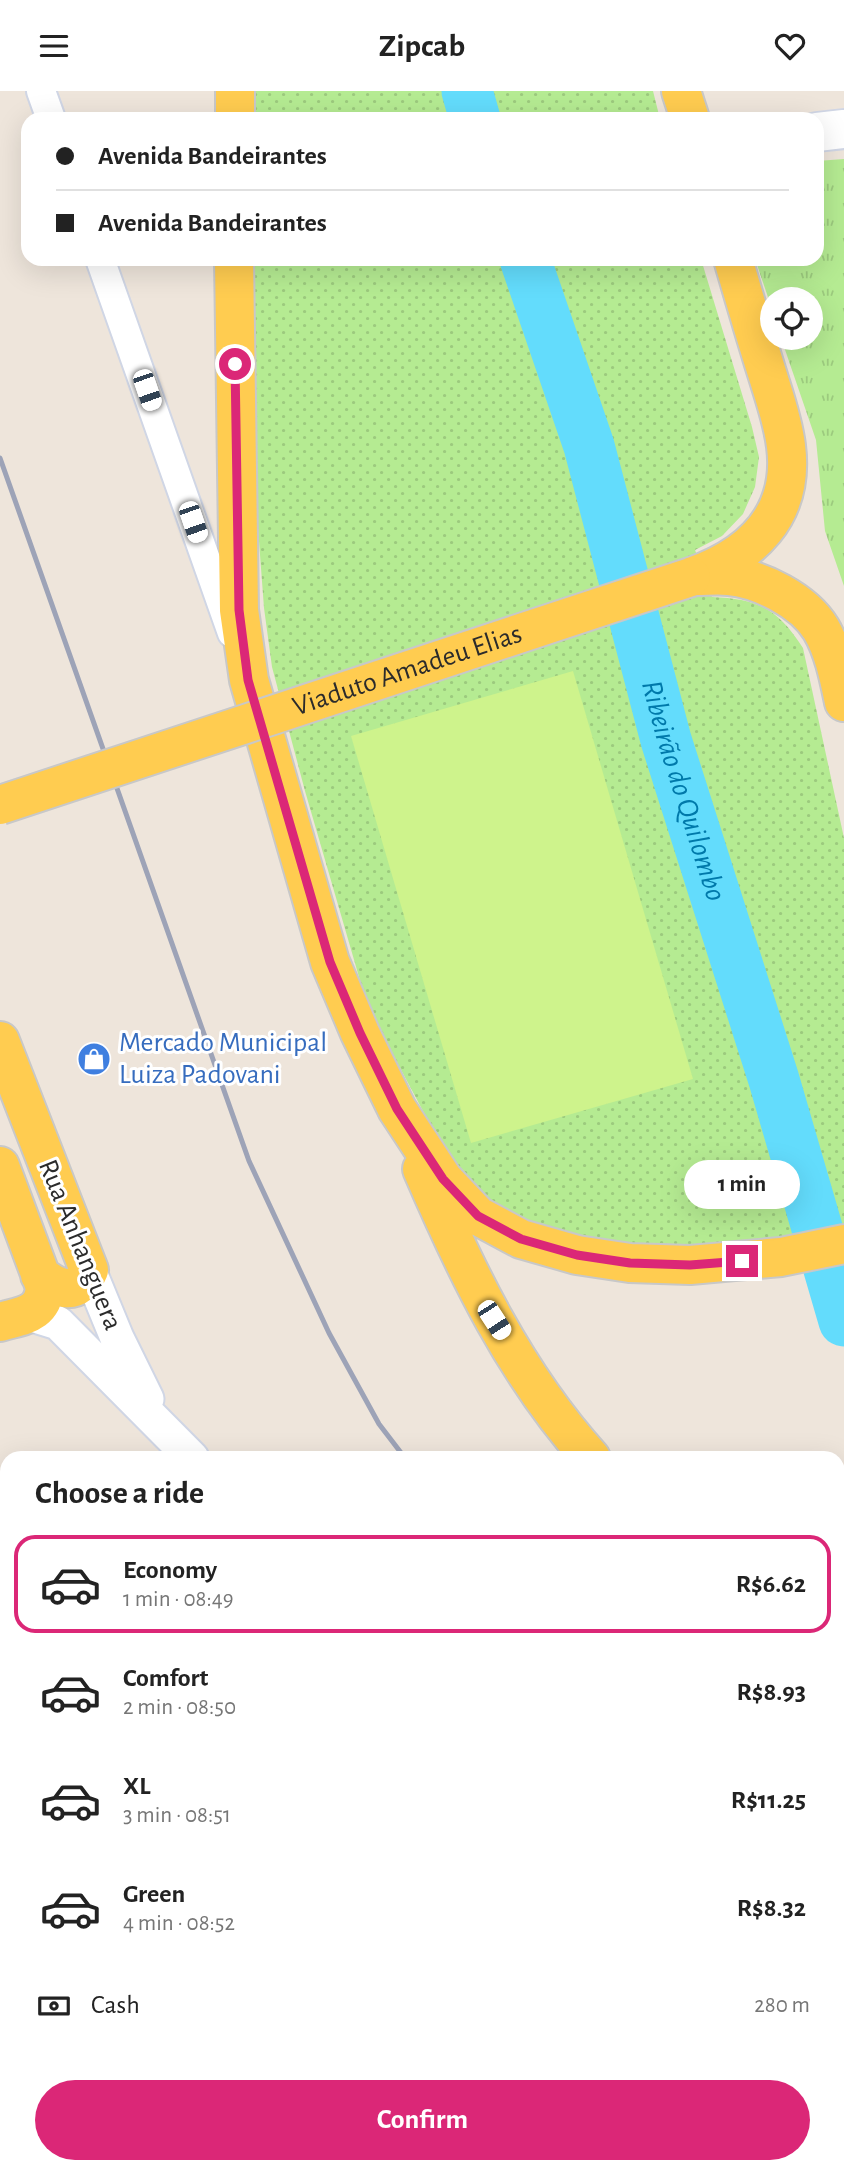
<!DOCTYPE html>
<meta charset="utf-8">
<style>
:root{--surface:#fff;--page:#f2f2f2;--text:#222;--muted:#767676;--line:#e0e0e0;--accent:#db2777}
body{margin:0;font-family:"Alegreya Sans",sans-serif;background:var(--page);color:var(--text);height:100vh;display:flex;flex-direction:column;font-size:26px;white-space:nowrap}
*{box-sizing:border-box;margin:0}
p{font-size:23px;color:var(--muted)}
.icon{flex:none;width:38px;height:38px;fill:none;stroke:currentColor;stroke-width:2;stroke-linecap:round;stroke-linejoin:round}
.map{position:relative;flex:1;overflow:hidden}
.panel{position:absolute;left:0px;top:1360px;width:845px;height:723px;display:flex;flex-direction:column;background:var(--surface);border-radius:21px 21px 0 0;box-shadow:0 7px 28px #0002}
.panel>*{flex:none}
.top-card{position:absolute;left:21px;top:21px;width:803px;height:154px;border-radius:21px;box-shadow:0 7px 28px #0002;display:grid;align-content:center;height:154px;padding:0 35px;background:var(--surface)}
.tools{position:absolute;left:760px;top:196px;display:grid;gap:14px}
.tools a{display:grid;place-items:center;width:63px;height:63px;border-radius:50%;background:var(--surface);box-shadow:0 7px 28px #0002;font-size:35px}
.end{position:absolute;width:32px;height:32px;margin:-16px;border:9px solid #db2777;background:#fff;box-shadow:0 0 0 4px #fff}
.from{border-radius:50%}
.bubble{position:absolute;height:49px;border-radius:24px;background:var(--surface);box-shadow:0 7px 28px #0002;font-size:23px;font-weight:700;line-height:49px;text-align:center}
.car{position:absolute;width:21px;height:42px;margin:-21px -10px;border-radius:9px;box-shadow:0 0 5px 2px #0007;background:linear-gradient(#fff 24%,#345 0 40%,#fff 0 76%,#345 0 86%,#fff 0)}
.top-card b{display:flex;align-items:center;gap:24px;height:66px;font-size:26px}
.top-card b+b{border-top:2px solid var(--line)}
.top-card i{width:18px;height:18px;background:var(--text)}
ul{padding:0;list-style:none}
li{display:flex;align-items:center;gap:21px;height:98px;margin:0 14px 10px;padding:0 21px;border:4px solid transparent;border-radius:21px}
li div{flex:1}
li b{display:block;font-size:26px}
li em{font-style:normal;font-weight:700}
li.selected{border-color:var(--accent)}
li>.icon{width:63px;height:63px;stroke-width:1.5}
h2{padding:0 35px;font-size:32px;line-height:84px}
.pay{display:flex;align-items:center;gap:18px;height:77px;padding:0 35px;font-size:26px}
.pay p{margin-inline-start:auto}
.button{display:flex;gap:14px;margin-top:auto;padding:14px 35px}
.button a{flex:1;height:80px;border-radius:42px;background:var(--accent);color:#fff;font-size:28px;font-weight:700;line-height:80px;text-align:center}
header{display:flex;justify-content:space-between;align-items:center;height:91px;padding:0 35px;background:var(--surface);font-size:32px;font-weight:700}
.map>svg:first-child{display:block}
</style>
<header><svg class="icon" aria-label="menu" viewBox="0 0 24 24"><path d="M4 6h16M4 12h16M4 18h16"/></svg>Zipcab<svg class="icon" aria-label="heart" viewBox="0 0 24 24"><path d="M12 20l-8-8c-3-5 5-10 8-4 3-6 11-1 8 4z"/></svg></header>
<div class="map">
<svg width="844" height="2081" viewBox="0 0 844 2081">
<defs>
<pattern id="grass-dots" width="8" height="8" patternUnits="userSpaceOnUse" patternTransform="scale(1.75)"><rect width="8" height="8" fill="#b5eb92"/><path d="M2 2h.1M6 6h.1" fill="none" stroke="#9cca7e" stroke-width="1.8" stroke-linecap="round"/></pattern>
<pattern id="park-tufts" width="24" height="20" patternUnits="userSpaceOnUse" patternTransform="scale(1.75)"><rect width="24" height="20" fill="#b5eb92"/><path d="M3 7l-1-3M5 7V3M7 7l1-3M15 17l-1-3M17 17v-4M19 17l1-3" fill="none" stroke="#9cca7e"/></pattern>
</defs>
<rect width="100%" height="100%" fill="#eee5db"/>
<path fill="url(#grass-dots)" d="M247 0H653L660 28H245Z
M244 168H701L752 336 759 366 755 396 743 423 722 445 695 459 712 506C759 508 778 518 803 557L844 747V1137L776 1152 620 1159 513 1127 469 1098 431 1035 368 917 305 700 272 576 264 517 246 277Z"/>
<path fill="url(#park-tufts)" d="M844 68V495L825 440 816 349 781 247H810V208H772V218L755 168H817V70Z"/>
<path fill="#cef38c" d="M573 580 693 988 471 1052 351 645Z"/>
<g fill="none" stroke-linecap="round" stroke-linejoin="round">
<g stroke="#63dcfc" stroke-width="51">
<path d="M467 0 475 28"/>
<path id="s1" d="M525 168 589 355 666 649 774 989 844 1230"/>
</g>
<defs>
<path id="minor" d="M41 0 51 28
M100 168 232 542
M0 1825 7 1823"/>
<path id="tertiary" d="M89 1179 117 1247 147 1308
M29 1223 58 1232 192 1367
M838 2033 844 2040"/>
<path id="secondary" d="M817 41 844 38
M0 1700 7 1722
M89 2076 90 2081"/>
<path id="primary" d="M681 0 690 28
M235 28V0
M234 168 239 519 249 589 330 871 360 942 397 1018 443 1088 478 1125 521 1148 577 1164 630 1172 690 1174 781 1166 844 1153
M696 485C707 485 718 484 729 485 761 488 804 510 821 538 834 560 839 587 844 611
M691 486C751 465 795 425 786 355 783 330 774 305 767 282 755 244 744 206 733 168
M0 950 89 1179C78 1206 59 1199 40 1184
M0 1075 45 1196C43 1224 23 1224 0 1231
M422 1078C466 1180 515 1283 591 1367
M838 1607 844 1611"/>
</defs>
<use href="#minor" stroke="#d0d6e5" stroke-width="32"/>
<use href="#tertiary" stroke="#d0d6e5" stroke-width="37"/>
<use href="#secondary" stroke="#d0d6e5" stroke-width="42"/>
<use href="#primary" stroke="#c8c8c8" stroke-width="42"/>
<use href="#minor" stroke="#fff" stroke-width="28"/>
<use href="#tertiary" stroke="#fff" stroke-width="33"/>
<use href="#secondary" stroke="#fff" stroke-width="38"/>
<use href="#primary" stroke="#ffcc50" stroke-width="38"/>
<path stroke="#9da3b7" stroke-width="5" d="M0 367 249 1070 329 1242 379 1333 405 1367
M838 1765 844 1768"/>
<defs>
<g id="primary-bridge">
<path id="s2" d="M0 714 691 486"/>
</g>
</defs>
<use href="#primary-bridge" stroke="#c8c8c8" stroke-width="42" stroke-linecap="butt"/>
<use href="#primary-bridge" stroke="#ffcc50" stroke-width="38"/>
</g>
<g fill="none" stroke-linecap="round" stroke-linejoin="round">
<path stroke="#db2777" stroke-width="9" d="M235 273 239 519 248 589 330 871 360 942 397 1018 443 1088 478 1125 521 1148 577 1164 630 1172 690 1174 742 1170"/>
</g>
<defs>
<symbol id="shop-disc" viewBox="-11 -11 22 22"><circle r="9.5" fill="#3f7fe0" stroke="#fff"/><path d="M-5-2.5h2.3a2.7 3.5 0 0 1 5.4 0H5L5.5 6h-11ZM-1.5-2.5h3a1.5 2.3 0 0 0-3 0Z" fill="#fff"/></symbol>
</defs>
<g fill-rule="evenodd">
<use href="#shop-disc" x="75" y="949" width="38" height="38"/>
</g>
<g text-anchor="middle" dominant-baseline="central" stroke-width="6" stroke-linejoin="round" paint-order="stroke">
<g font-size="28" fill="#2b2b2b" stroke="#fff">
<text stroke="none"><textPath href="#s2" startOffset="429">Viaduto Amadeu Elias</textPath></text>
<text transform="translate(80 1154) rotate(68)">Rua Anhanguera</text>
</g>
<g font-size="28" fill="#366cbe" stroke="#fff" text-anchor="start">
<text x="119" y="952">Mercado Municipal<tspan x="119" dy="32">Luiza Padovani</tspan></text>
</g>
<g font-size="30" font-style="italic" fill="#0079aa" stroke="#fff">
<text stroke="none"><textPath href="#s1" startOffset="555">Ribeirão do Quilombo</textPath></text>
</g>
</g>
</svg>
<div class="tools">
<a><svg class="icon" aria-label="locate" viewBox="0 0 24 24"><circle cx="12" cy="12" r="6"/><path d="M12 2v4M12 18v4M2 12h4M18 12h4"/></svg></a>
</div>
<i class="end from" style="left:235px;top:273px"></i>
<i class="end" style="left:742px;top:1170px"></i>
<div class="bubble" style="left:684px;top:1069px;width:116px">1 min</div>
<i class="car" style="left:147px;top:299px;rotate:161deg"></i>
<i class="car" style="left:193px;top:431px;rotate:161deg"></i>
<i class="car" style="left:494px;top:1229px;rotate:147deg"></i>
<div class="top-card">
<b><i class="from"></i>Avenida Bandeirantes</b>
<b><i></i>Avenida Bandeirantes</b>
</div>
<section class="panel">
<h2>Choose a ride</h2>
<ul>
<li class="selected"><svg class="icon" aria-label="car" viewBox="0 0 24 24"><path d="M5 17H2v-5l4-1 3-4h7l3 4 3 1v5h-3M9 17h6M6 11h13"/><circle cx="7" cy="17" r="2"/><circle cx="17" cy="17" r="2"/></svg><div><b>Economy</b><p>1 min · 08:49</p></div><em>R$6.62</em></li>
<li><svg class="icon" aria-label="car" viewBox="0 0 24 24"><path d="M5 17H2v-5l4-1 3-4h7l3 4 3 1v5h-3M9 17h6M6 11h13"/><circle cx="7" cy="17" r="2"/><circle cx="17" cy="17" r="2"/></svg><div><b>Comfort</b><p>2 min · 08:50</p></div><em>R$8.93</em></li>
<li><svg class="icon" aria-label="car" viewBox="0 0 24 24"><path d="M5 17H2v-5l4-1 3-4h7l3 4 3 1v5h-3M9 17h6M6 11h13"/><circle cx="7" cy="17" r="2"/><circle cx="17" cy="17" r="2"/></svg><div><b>XL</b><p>3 min · 08:51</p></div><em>R$11.25</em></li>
<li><svg class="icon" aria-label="car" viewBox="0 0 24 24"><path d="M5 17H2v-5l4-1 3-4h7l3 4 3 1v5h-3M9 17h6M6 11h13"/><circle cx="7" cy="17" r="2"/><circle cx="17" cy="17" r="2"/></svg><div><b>Green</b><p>4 min · 08:52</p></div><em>R$8.32</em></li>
</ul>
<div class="pay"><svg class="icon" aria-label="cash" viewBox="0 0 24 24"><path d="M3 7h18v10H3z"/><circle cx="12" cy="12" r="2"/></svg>Cash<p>280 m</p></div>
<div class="button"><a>Confirm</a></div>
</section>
</div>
